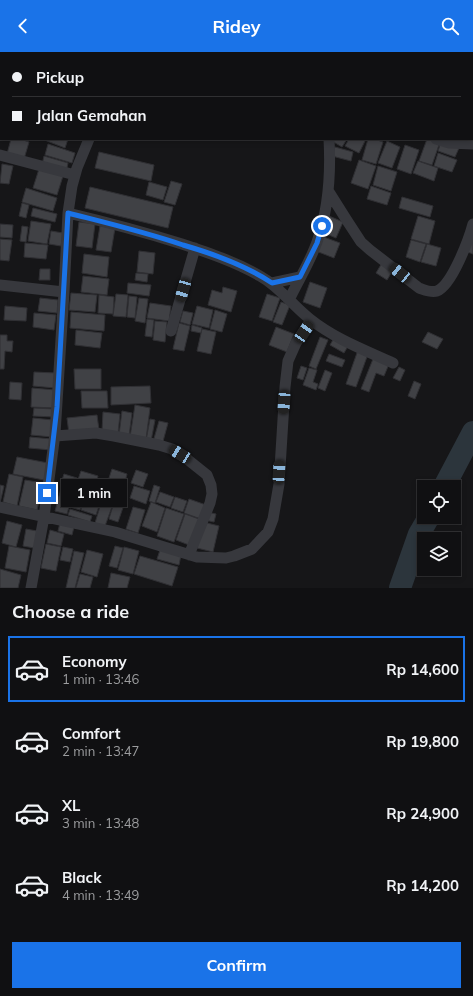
<!DOCTYPE html>
<meta charset="utf-8">
<style>
:root{--surface:#101012;--page:#1e1e20;--text:#f1f3f6;--muted:#9c9d9f;--line:#303032;--accent:#1a73e8}
body{margin:0;font-family:Mulish,sans-serif;background:var(--page);color:var(--text);height:100vh;display:flex;flex-direction:column;font-size:15px;white-space:nowrap}
*{box-sizing:border-box;margin:0}
p{font-size:13px;color:var(--muted)}
.icon{flex:none;width:22px;height:22px;fill:none;stroke:currentColor;stroke-width:2;stroke-linecap:round;stroke-linejoin:round}
.map{position:relative;height:536px;overflow:hidden}
.details{display:flex;flex-direction:column;background:var(--surface);flex:1}
.details>*{flex:none}
.hud{position:absolute;left:0px;top:0px;width:473px;height:88px;box-shadow:0 2px 6px #0003,0 0 0 1px var(--line);display:grid;align-content:center;height:88px;padding:0 12px;background:var(--surface)}
.controls{position:absolute;left:417px;top:428px;display:grid;gap:8px}
.controls a{display:grid;place-items:center;width:44px;height:44px;border-radius:0px;background:var(--surface);box-shadow:0 2px 6px #0003,0 0 0 1px var(--line);font-size:20px}
.end{position:absolute;width:18px;height:18px;margin:-9px;border:5px solid #1a73e8;background:#fff;box-shadow:0 0 0 2px #fff}
.from{border-radius:50%}
.bubble{position:absolute;height:28px;border-radius:0px;background:var(--surface);box-shadow:0 2px 6px #0003,0 0 0 1px var(--line);font-size:13px;font-weight:700;line-height:28px;text-align:center}
.car{position:absolute;width:12px;height:24px;margin:-12px -6px;border-radius:5px;box-shadow:0 0 3px 1px #0007;background:linear-gradient(#222 24%,#8ab4d8 0 40%,#222 0 76%,#8ab4d8 0 86%,#222 0)}
.hud b{display:flex;align-items:center;gap:14px;height:38px;font-size:15px}
.hud b+b{border-top:1px solid var(--line)}
.hud i{width:10px;height:10px;background:var(--text)}
ul{padding:0;list-style:none}
li{display:flex;align-items:center;gap:12px;height:66px;margin:0 8px 6px;padding:0 4px;border:2px solid transparent;border-radius:0px}
li div{flex:1}
li b{display:block;font-size:15px}
li em{font-style:normal;font-weight:700}
li.selected{border-color:var(--accent)}
li>.icon{width:36px;height:36px;stroke-width:1.5}
h2{padding:0 12px;font-size:18px;line-height:48px}
.action{display:flex;gap:8px;margin-top:auto;padding:8px 12px}
.action a{flex:1;height:46px;border-radius:0px;background:var(--accent);color:#fff;font-size:16px;font-weight:700;line-height:46px;text-align:center}
header{display:flex;justify-content:space-between;align-items:center;height:52px;padding:0 12px;background:var(--accent);color:#fff;font-size:18px;font-weight:700}
.map>svg:first-child{display:block}
</style>
<header><svg class="icon" aria-label="back" viewBox="0 0 24 24"><path d="M15 5l-7 7 7 7"/></svg>Ridey<svg class="icon" aria-label="search" viewBox="0 0 24 24"><circle cx="10" cy="10" r="6"/><path d="M15 15l6 6"/></svg></header>
<div class="map">
<svg width="473" height="536" viewBox="0 0 473 536">
<rect width="100%" height="100%" fill="#161618"/>
<g fill="none" stroke-linecap="round" stroke-linejoin="round">
<path stroke="#2c353c" stroke-width="22" d="M444 435 473 380
M400 536 419 482 429 465"/>
</g>
<path fill="#404145" stroke="#303034" d="M52 0H78L52 1Z
M82 0H113L82 1Z
M472 10 473 11V42H472Z
M11 87H20L29 90 24 107 7 102Z
M42 87H68L65 96Z
M333 87H347L342 95 332 89Z
M349 87H366L359 101 345 94Z
M368 87H374L383 90 376 112 362 108Z
M427 87H431L440 90 432 113 419 109Z
M387 89 400 95 392 116 378 111Z
M441 90 459 96 455 105 438 99Z
M48 92 75 101 72 111 45 103Z
M405 93 419 98 411 122 397 117Z
M335 95 353 100 351 109 332 104Z
M99 100 154 113 151 129 95 116Z
M438 101 457 108 452 120 434 114Z
M44 104 68 111 66 120 42 113Z
M359 108 376 114 368 137 351 131Z
M418 109 438 116 434 129 413 121Z
M2 112 13 114 9 132 0 131Z
M378 114 397 120 391 139 373 133Z
M39 117 63 124 57 143 33 136Z
M171 129 182 132 175 153 164 150Z
M149 130 167 135 163 148 146 143Z
M371 134 391 141 387 153 367 147Z
M90 135 173 155 168 176 85 156Z
M26 136 57 146 53 159 22 150Z
M402 145 433 154 430 165 399 156Z
M22 151 29 153 26 166 19 164Z
M33 156 57 162 55 170 31 164Z
M329 164 343 170 336 186 322 180Z
M418 164 435 169 429 192 411 187Z
M31 169 51 172 47 192 28 189Z
M79 170 95 172 92 196 76 194Z
M0 172 13 173 12 186 0 185Z
M22 174 28 175 26 190 20 189Z
M100 174 115 176 111 200 96 198Z
M51 179 63 181 61 194 49 192Z
M321 184 340 191 334 206 316 199Z
M0 187 12 188 9 209 0 208Z
M411 188 426 192 420 210 406 205Z
M473 188V202L465 199Z
M25 191 48 193 46 207 24 205Z
M427 192 441 196 436 214 421 210Z
M139 199 155 201 153 222 137 220Z
M84 202 109 205 107 225 82 221Z
M382 211 393 218 387 228 376 221Z
M40 217H50V228H39Z
M136 221 148 222 147 230 135 228Z
M83 224 109 227 107 243 81 240Z
M310 230 327 236 320 256 303 250Z
M128 231 151 233 149 244 127 241Z
M223 235 237 239 231 260 208 253 212 238 222 241Z
M71 241 97 243 95 260 69 258Z
M116 242 128 243 126 265 113 264Z
M267 242 280 246 272 269 259 265Z
M99 243 114 245 113 262 98 261Z
M129 244 137 245 135 266 127 265Z
M40 246 58 248 57 261 38 259Z
M139 246 148 247 145 271 135 269Z
M281 250 290 253 282 273 273 270Z
M150 251 171 254 169 269 147 266Z
M5 254 27 256 26 269 4 268Z
M197 254 213 258 209 276 192 272Z
M215 258 227 262 222 280 210 277Z
M183 259 193 261 190 273 180 270Z
M71 260 105 263 104 279 70 276Z
M34 261 56 263 54 278 33 275Z
M147 267 154 268 152 285 145 284Z
M155 269 167 270 165 290 153 288Z
M179 271 190 274 184 299 173 297Z
M192 273 202 276 201 281 191 279Z
M276 275 294 282 287 300 269 293Z
M202 277 216 280 211 302 197 299Z
M76 278 102 281 100 296 75 293Z
M428 280 443 287 437 297 422 290Z
M0 283H7V289H13L12 300 5 299 4 317H0Z
M320 285 328 288 316 317 309 314Z
M334 286 348 294 344 301 330 293Z
M358 298 368 302 356 335 346 332Z
M329 302 345 308 342 315 326 309Z
M373 307 389 312 384 324 376 321 369 340 361 337Z
M301 314 307 316 303 328 297 326Z
M399 315 405 318 400 329 393 326Z
M309 316 317 318 313 330 318 332 316 338 303 333Z
M74 317H101V337H75Z
M325 318 332 321 325 339 318 336Z
M34 320 56 321 55 336 33 334Z
M414 329 421 332 415 347 408 344Z
M10 330 22 331 21 348 9 347Z
M150 334 151 351 111 353V335Z
M32 336 56 338 55 356 31 355Z
M81 339H107L108 356H82Z
M135 353 150 356 146 387 130 385Z
M34 356 54 357V365L33 364Z
M122 359 132 361 129 384 119 383Z
M103 360 120 362 118 381 102 379Z
M97 363 99 378 69 382 67 366Z
M33 366 53 368 52 385 31 383Z
M150 367 155 368 151 389H146Z
M159 369 168 371 162 393 153 390Z
M30 385 52 387 51 398 29 396Z
M17 405 48 411 44 428 13 422Z
M112 417 127 422 124 434 108 429Z
M136 418 148 422 143 435 131 431Z
M81 419 98 424 94 438 76 433Z
M9 422 23 425 17 454 3 450Z
M64 422 77 426 74 435 61 431Z
M25 428 43 431 37 458 19 454Z
M99 428 107 431 103 444 94 441Z
M109 432 119 435 114 448 104 444Z
M0 433 4 434 0 451Z
M62 433 74 437 67 462 55 459Z
M154 433 160 435 155 451 149 449Z
M134 434 150 439 146 452 130 446Z
M77 435 86 438 80 458 70 455Z
M87 440 102 445 96 463 81 458Z
M160 440 174 445 170 455 156 450Z
M175 445 187 449 183 460 171 456Z
M115 447 125 450 118 470 109 467Z
M189 447 206 453 201 467 184 461Z
M102 448 113 452 105 474 95 471Z
M151 450 165 456 157 480 142 474Z
M133 455 145 458 138 481 126 477Z
M166 456 184 462 174 490 157 484Z
M70 457 92 464 90 470 68 463Z
M207 460 216 462 214 470 205 468Z
M185 462 199 467 189 493 176 488Z
M7 469 22 473 16 495 2 491Z
M203 470 219 474 213 500 197 496Z
M60 471 74 475 72 483 58 479Z
M26 477 37 479 34 496 23 494Z
M50 478 64 482 61 494 47 491Z
M46 492 61 495 56 519 41 516Z
M9 494 30 498 26 520 5 516Z
M115 494 123 496 117 516 109 514Z
M63 495 73 497 70 510 60 508Z
M124 495 139 499 133 522 118 518Z
M87 498 103 502 97 525 81 520Z
M160 498 181 503 179 513 157 507Z
M74 499 84 501 75 536H66Z
M140 504 178 515 172 534 134 522Z
M0 517 21 523 18 536H0Z
M111 521 130 525 127 536H108Z
M80 522 93 525 90 536H76Z"/>
<g fill="none" stroke-linecap="round" stroke-linejoin="round">
<path stroke="#37383d" stroke-width="11" d="M152 0 155 1
M464 0 468 1
M123 1V0
M211 1V0
M370 1V0
M0 8H1
M436 87 449 91 473 92
M0 103 75 123
M329 140 346 167 361 190 370 198 419 236C425 238 431 241 437 239 452 233 469 187 473 172
M68 161C106 170 144 180 182 192 209 201 236 210 260 224 280 235 293 254 310 267 335 287 365 298 393 311
M272 231 300 225
M0 233 64 240
M289 248C298 229 310 210 317 190 329 156 331 123 329 87
M171 279 195 196
M55 384 96 381 114 384 159 393 172 397 187 407 207 423 211 433 212 442 210 451 189 503
M0 455 115 480 197 505 226 506 234 504 252 497 268 480 273 467 279 432 285 335 288 309 296 291 311 268
M31 536 44 465 55 382 64 240 68 161 72 134 77 116 89 87"/>
</g>
<g fill="none" stroke-linecap="round" stroke-linejoin="round">
<path stroke="#1a73e8" stroke-width="5" d="M47 441 57 355 68 161C107 171 145 180 183 193 214 202 245 213 272 231L300 225 317 191 322 174"/>
</g>
</svg>
<div class="controls">
<a><svg class="icon" aria-label="locate" viewBox="0 0 24 24"><circle cx="12" cy="12" r="6"/><path d="M12 2v4M12 18v4M2 12h4M18 12h4"/></svg></a>
<a><svg class="icon" aria-label="layers" viewBox="0 0 24 24"><path d="M12 4l9 5-9 5-9-5zM3 14l9 5 9-5"/></svg></a>
</div>
<i class="end from" style="left:322px;top:174px"></i>
<i class="end" style="left:47px;top:441px"></i>
<div class="bubble" style="left:61px;top:427px;width:66px">1 min</div>
<i class="car" style="left:400px;top:221px;rotate:309deg"></i>
<i class="car" style="left:183px;top:238px;rotate:196deg"></i>
<i class="car" style="left:304px;top:280px;rotate:34deg"></i>
<i class="car" style="left:284px;top:350px;rotate:184deg"></i>
<i class="car" style="left:180px;top:402px;rotate:302deg"></i>
<i class="car" style="left:279px;top:420px;rotate:3deg"></i>
<div class="hud">
<b><i class="from"></i>Pickup</b>
<b><i></i>Jalan Gemahan</b>
</div>
</div>
<section class="details">
<h2>Choose a ride</h2>
<ul>
<li class="selected"><svg class="icon" aria-label="car" viewBox="0 0 24 24"><path d="M5 17H2v-5l4-1 3-4h7l3 4 3 1v5h-3M9 17h6M6 11h13"/><circle cx="7" cy="17" r="2"/><circle cx="17" cy="17" r="2"/></svg><div><b>Economy</b><p>1 min · 13:46</p></div><em>Rp 14,600</em></li>
<li><svg class="icon" aria-label="car" viewBox="0 0 24 24"><path d="M5 17H2v-5l4-1 3-4h7l3 4 3 1v5h-3M9 17h6M6 11h13"/><circle cx="7" cy="17" r="2"/><circle cx="17" cy="17" r="2"/></svg><div><b>Comfort</b><p>2 min · 13:47</p></div><em>Rp 19,800</em></li>
<li><svg class="icon" aria-label="car" viewBox="0 0 24 24"><path d="M5 17H2v-5l4-1 3-4h7l3 4 3 1v5h-3M9 17h6M6 11h13"/><circle cx="7" cy="17" r="2"/><circle cx="17" cy="17" r="2"/></svg><div><b>XL</b><p>3 min · 13:48</p></div><em>Rp 24,900</em></li>
<li><svg class="icon" aria-label="car" viewBox="0 0 24 24"><path d="M5 17H2v-5l4-1 3-4h7l3 4 3 1v5h-3M9 17h6M6 11h13"/><circle cx="7" cy="17" r="2"/><circle cx="17" cy="17" r="2"/></svg><div><b>Black</b><p>4 min · 13:49</p></div><em>Rp 14,200</em></li>
</ul>
<div class="action"><a>Confirm</a></div>
</section>
